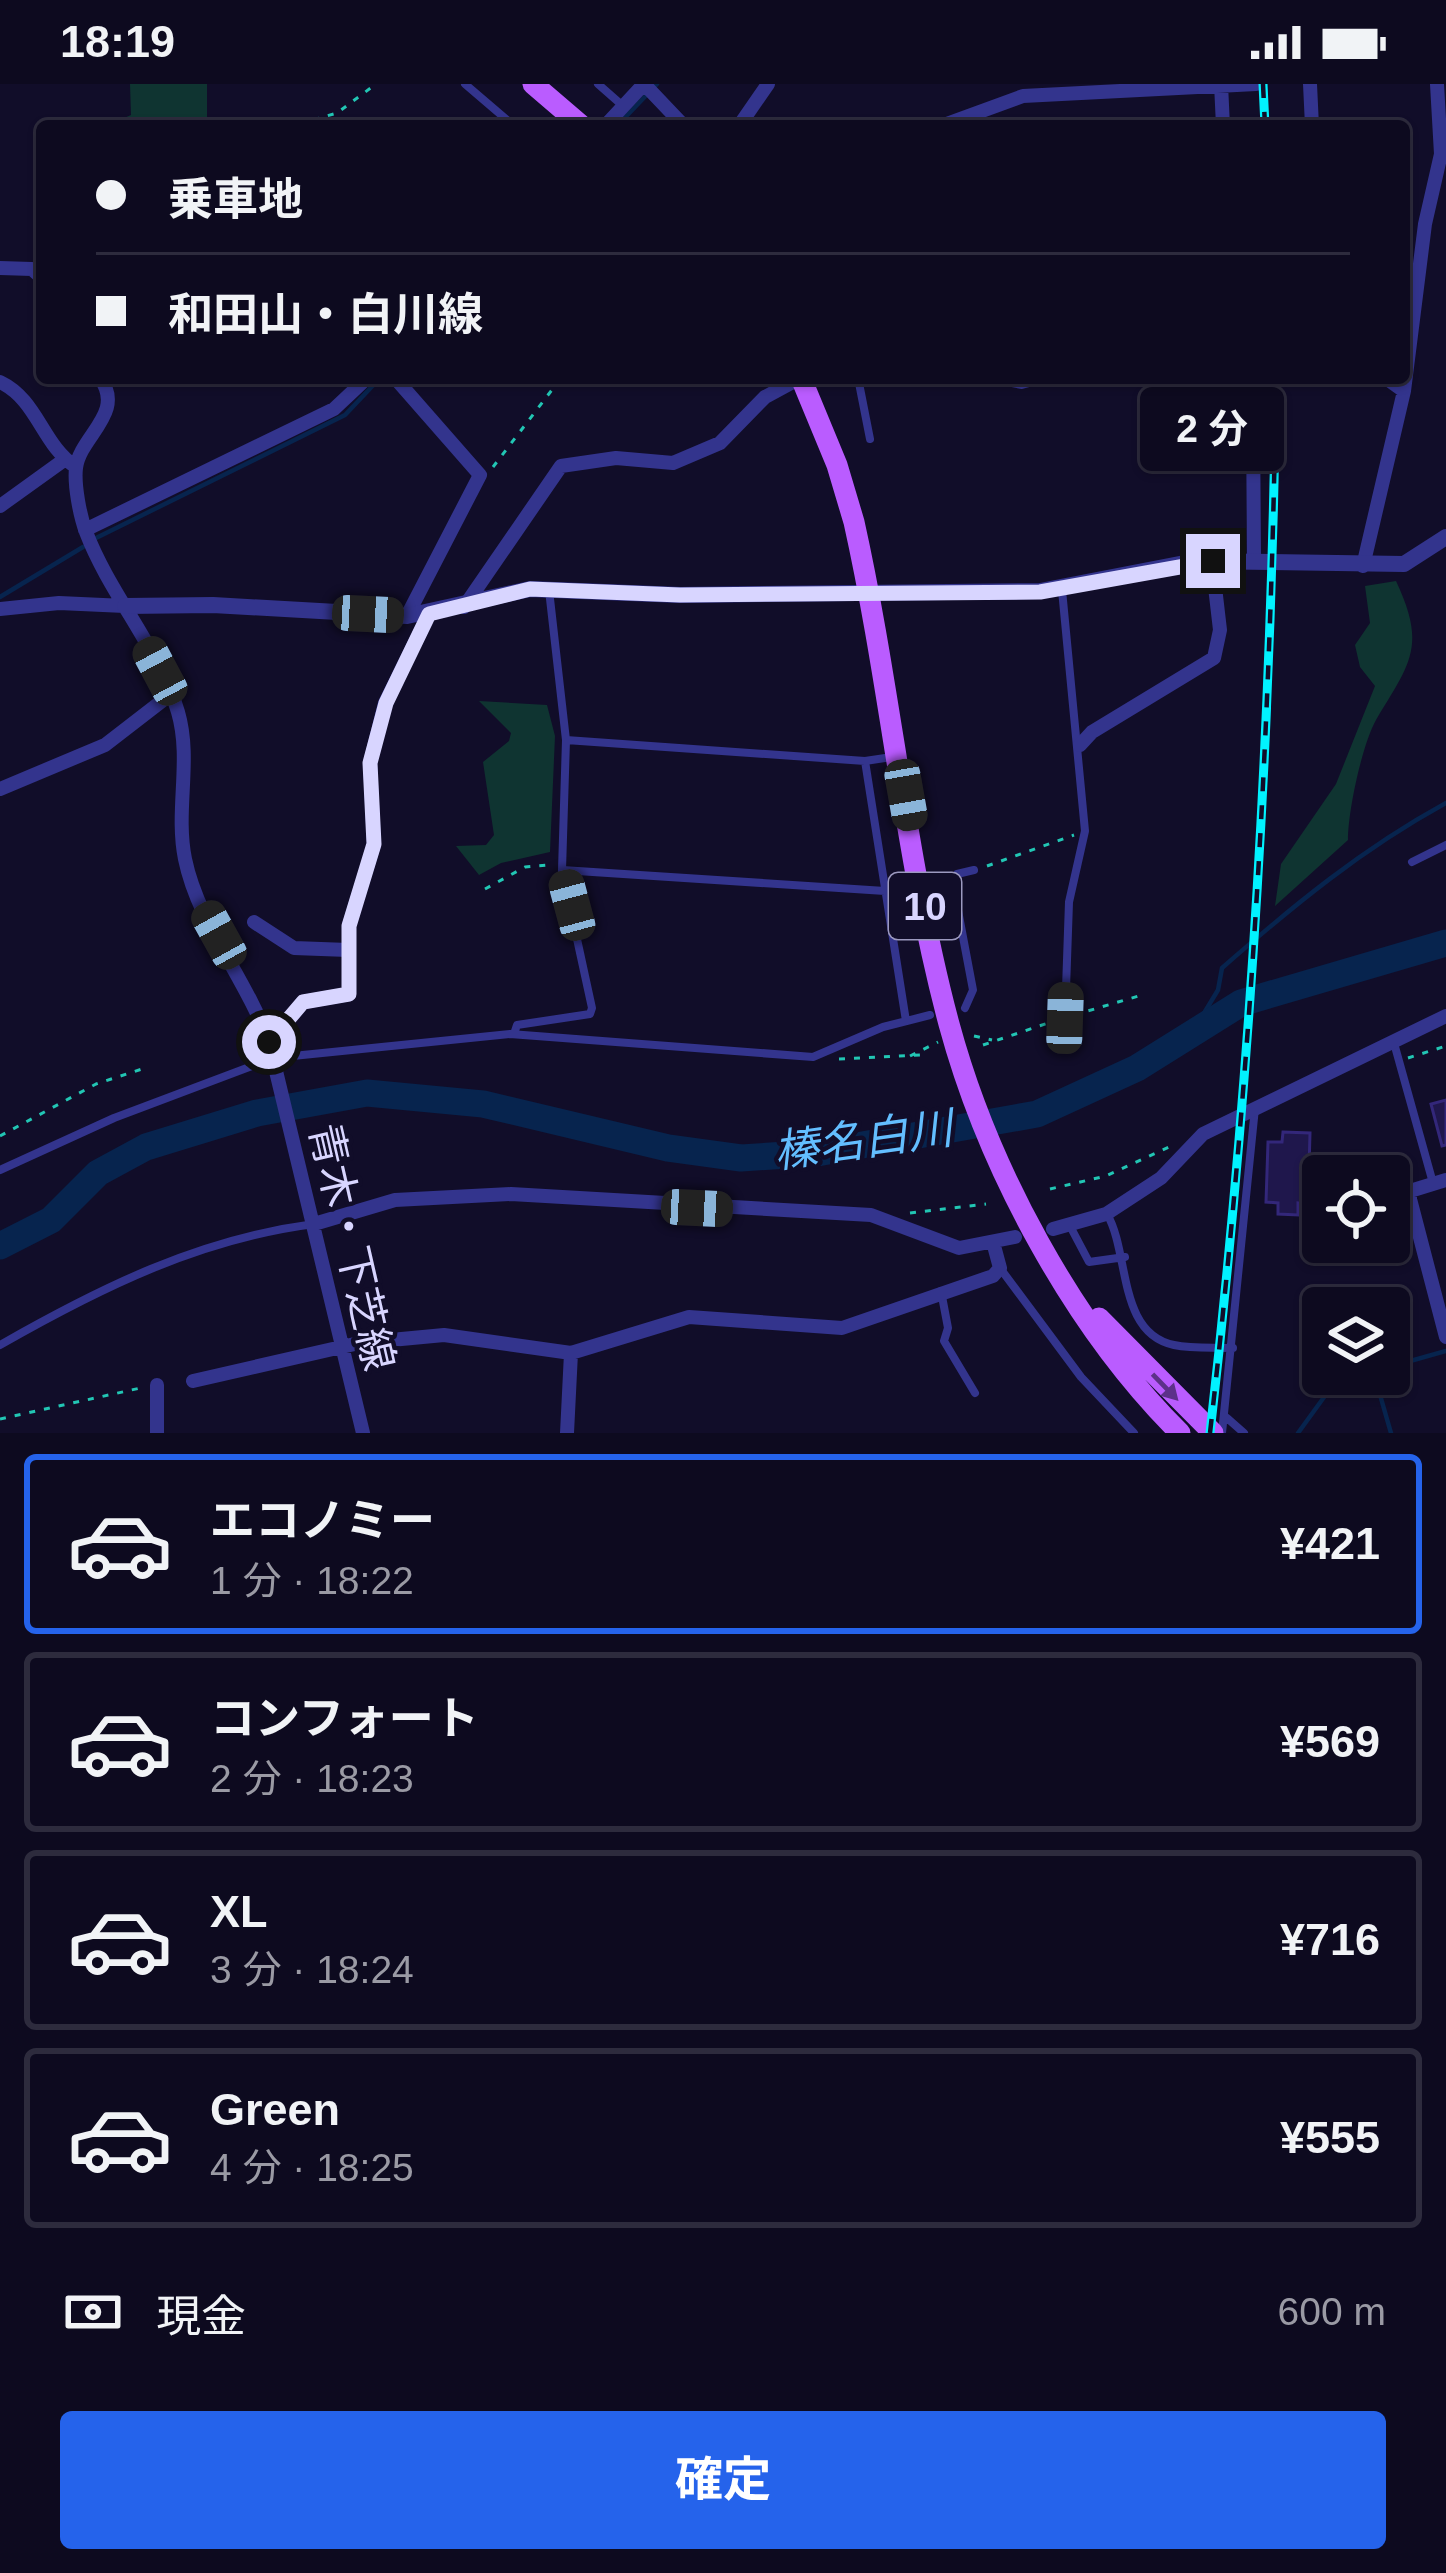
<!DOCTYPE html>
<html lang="ja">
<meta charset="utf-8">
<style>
:root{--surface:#0d0a1f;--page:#1b182c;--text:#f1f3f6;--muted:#9a9aa4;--line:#2d2b3d;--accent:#2563eb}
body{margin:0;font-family:Helvetica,"Noto Sans JP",sans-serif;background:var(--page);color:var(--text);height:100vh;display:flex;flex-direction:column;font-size:45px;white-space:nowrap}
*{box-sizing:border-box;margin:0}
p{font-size:39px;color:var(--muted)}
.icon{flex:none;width:66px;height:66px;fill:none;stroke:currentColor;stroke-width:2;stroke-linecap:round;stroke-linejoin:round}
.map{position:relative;height:1349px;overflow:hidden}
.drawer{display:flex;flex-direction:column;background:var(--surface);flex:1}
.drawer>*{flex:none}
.guide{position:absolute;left:36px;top:36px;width:1374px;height:264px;border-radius:12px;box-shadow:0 3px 9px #0004,0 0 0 3px var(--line);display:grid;align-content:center;height:264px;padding:0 60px;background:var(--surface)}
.fabs{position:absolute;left:1302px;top:1071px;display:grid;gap:24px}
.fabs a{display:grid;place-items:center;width:108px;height:108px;border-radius:12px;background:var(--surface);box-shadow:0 3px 9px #0004,0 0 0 3px var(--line);font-size:60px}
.end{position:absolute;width:54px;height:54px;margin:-27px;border:15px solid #d8d5ff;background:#111;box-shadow:0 0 0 6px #111}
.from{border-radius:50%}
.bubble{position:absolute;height:84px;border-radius:12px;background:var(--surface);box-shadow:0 3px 9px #0004,0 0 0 3px var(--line);font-size:39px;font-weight:700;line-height:84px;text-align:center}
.car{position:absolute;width:36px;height:72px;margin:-36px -18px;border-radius:15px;box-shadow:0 0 9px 3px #0007;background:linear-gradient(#222 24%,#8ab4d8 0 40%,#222 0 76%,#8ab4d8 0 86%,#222 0)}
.guide b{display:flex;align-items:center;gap:42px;height:114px;font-size:45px}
.guide b+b{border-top:3px solid var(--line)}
.guide i{width:30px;height:30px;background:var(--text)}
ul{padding:21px 0 0;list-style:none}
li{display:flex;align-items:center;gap:36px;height:180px;margin:0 24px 18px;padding:0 36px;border:6px solid var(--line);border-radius:12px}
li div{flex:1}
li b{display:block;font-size:45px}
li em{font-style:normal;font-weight:700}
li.active{border-color:var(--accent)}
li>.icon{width:108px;height:108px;stroke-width:1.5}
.pay{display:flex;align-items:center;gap:30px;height:132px;padding:0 60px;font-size:45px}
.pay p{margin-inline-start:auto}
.cta{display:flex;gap:24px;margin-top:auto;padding:24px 60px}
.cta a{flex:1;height:138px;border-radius:12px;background:var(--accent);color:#fff;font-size:48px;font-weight:700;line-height:138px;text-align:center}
.status{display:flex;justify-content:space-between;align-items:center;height:84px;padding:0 60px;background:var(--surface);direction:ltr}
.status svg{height:33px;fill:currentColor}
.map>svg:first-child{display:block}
</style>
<div class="status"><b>18:19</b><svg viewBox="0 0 49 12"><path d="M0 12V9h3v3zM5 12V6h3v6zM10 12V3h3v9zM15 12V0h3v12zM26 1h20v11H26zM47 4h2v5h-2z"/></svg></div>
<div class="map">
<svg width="1446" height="1349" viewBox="0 0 1446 1349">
<rect width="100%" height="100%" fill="#110d29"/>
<path fill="#0f3431" d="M130 0H207V42H106L131 31Z
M1396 497C1427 563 1410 579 1376 636 1362 661 1348 727 1348 756L1275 822 1281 780 1336 700 1375 602 1360 583 1355 561 1370 539 1365 502Z
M479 617 547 621 555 652 550 768 501 779 479 791 456 762 486 761 494 751 483 678 509 657 511 649Z"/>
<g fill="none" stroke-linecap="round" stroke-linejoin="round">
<path stroke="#07244e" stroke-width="4.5" d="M617 42 657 0
M96 454 345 331 380 294
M0 513 83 463
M1195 944 1218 906 1222 884C1294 821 1362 765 1446 719
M1389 1283 1446 1267
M1374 1290 1391 1349
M1298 1349 1335 1298 1363 1290"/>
<path stroke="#07244e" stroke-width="27" d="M0 1162 51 1136 98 1089 146 1063 257 1029 367 1009 483 1020 668 1064 741 1074 817 1069 1037 1030 1137 984 1241 919 1446 859"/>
</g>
<path fill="#1f174c" stroke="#33277a" stroke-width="3" d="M1446 1016V1061L1442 1062 1431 1020Z
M1283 1048 1310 1049 1308 1120 1298 1119V1131L1278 1130V1119L1266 1118 1268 1058H1282Z"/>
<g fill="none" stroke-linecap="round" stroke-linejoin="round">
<path stroke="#22c6b4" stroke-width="3" stroke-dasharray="6 9" stroke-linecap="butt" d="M299 40 337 29 376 0
M493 383 561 294
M987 782 1074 751
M485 805 525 783 548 781
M1074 931 1142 911
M974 952 992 956
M983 961 1054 937
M910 972 938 958
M1408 974 1446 962
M839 975 920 971
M0 1052 96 1000 145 984
M1050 1105 1106 1092 1171 1062
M910 1129 986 1120
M0 1335 145 1303"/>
<path stroke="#33348d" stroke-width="8" d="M465 0 514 42
M598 0 623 22
M285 42H286
M858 294 870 355
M986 294 1022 301 1047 294
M549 506 566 656 562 786 885 807
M1062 506 1085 747 1069 818 1065 934
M566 656 865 677 892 673
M865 677 906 937
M1412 778 1446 761
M965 924 973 906 953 800 957 790 974 786
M514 950 517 941 590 930 592 924 562 786
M1394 959 1433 1099
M0 1086 114 1034 273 974 510 950 813 973 883 943 930 931
M1107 1130C1130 1169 1117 1249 1174 1261 1193 1265 1214 1263 1233 1264
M1070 1142 1089 1178 1125 1173
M1000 1184 1081 1293 1134 1349
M941 1207 948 1244 944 1257 975 1309
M0 1261C100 1204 199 1155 314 1140
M1227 1334 1244 1349
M1222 1349 1255 1024"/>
<path stroke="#33348d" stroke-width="14" d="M644 0 684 42
M1221 0 1223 42
M1310 0 1312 42
M605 42 644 0
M739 42 768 0
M941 42 1023 12 1256 0
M0 184 32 185 42 194
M100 294C126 329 80 352 76 384 74 401 80 432 86 448 110 511 159 564 178 628 192 676 175 726 185 775 198 839 247 896 269 958L363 1349
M395 294 480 391 407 532
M1235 294 1253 332 1254 476
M1386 294 1404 307
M0 298C38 316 42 361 76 383
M0 422 64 376
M85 446 334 325 367 294
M1363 482 1404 307 1425 140 1441 70 1437 0
M464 523 561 382 616 374 673 379 720 359 765 313 800 294
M0 525 59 519 125 522
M1080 661 1092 648 1214 574 1220 546 1212 477
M0 705 105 661 171 610
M254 838 294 864 348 866
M269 958 303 918 349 910V841L374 761 370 679 385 619 429 530
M1446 1096 1410 1107V1115L1446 1253
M314 1140 395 1116 511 1110 871 1131 959 1164 1015 1153
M1053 1145 1106 1130 1161 1094 1203 1050 1446 932
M193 1297 359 1259 444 1251 571 1269 689 1233 842 1244 993 1192 1000 1184 993 1158
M157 1301V1349
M567 1349 571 1269"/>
<path stroke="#33348d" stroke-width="16" d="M125 522 213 521 407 532 530 505 680 511 1040 507 1195 477 1404 480 1446 453"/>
<path stroke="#ba5cff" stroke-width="21" d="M533 0 582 42
M801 294 837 381 854 438C891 604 905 776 949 940 988 1084 1074 1244 1180 1349
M1099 1234 1213 1349"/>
<defs>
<path id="rail" d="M1263 0 1265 42
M1210 1349C1250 998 1271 648 1276 294"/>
</defs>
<use href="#rail" stroke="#01f2ff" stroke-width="9"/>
<use href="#rail" stroke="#110d29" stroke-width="4.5" stroke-dasharray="14" stroke-linecap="butt"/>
</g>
<defs><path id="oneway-solid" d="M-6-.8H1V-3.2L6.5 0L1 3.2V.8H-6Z" transform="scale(3)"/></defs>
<use fill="#5d3189" href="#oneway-solid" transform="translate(1165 1303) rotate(46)"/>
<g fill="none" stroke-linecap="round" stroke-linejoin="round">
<path stroke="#d8d5ff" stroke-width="15" d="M269 958 303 918 349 910V842L374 760 370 679 386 619 429 530 530 505 680 511 1040 508 1213 477"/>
</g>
<g text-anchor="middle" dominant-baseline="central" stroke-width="9" stroke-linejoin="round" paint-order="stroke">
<rect fill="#110d29" stroke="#9c99bf" stroke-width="3" x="889" y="789" width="72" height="66" rx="9"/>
<g font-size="39" font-weight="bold" fill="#d8d5ff">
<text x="925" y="822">10</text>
</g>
<g font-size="42" fill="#d8d5ff" stroke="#110d29">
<text transform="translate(352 1163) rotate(77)">青木・下芝線</text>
</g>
<g font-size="45" font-style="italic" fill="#63beff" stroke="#110d29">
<text transform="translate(863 1056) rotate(-8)">榛名白川</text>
</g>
</g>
</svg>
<div class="fabs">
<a><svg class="icon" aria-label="locate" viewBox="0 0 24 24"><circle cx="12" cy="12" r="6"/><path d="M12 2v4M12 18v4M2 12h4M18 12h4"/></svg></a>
<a><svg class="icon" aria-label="layers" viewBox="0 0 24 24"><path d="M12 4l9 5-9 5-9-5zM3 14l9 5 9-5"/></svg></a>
</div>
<i class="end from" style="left:269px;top:958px"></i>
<i class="end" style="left:1213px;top:477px"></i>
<div class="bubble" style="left:1140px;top:303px;width:144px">2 分</div>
<i class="car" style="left:368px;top:530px;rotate:93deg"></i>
<i class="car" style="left:160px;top:587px;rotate:332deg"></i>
<i class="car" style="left:906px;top:711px;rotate:170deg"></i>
<i class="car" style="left:572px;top:821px;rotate:345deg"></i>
<i class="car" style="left:219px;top:851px;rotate:331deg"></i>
<i class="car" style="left:1065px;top:934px;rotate:2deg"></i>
<i class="car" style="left:697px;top:1124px;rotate:93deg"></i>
<div class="guide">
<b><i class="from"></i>乗車地</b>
<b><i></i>和田山・白川線</b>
</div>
</div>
<section class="drawer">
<ul>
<li class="active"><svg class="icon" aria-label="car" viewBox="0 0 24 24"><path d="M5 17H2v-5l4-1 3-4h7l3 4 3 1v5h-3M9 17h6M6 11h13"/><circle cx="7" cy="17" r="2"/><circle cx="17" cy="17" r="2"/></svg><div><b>エコノミー</b><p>1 分 · 18:22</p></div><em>¥421</em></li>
<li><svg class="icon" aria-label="car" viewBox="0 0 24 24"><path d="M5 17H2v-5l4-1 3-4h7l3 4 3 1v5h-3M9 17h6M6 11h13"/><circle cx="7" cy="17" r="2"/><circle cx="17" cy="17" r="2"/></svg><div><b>コンフォート</b><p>2 分 · 18:23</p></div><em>¥569</em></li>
<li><svg class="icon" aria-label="car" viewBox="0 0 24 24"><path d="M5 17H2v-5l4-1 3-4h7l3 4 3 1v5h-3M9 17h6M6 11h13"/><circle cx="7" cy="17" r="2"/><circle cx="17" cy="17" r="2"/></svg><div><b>XL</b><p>3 分 · 18:24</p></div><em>¥716</em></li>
<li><svg class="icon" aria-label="car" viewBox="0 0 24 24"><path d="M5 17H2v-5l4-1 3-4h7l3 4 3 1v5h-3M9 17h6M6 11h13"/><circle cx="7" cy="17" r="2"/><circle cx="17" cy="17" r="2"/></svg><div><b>Green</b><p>4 分 · 18:25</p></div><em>¥555</em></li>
</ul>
<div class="pay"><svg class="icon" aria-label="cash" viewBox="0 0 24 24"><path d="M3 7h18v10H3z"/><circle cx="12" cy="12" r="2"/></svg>現金<p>600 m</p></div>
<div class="cta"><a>確定</a></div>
</section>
